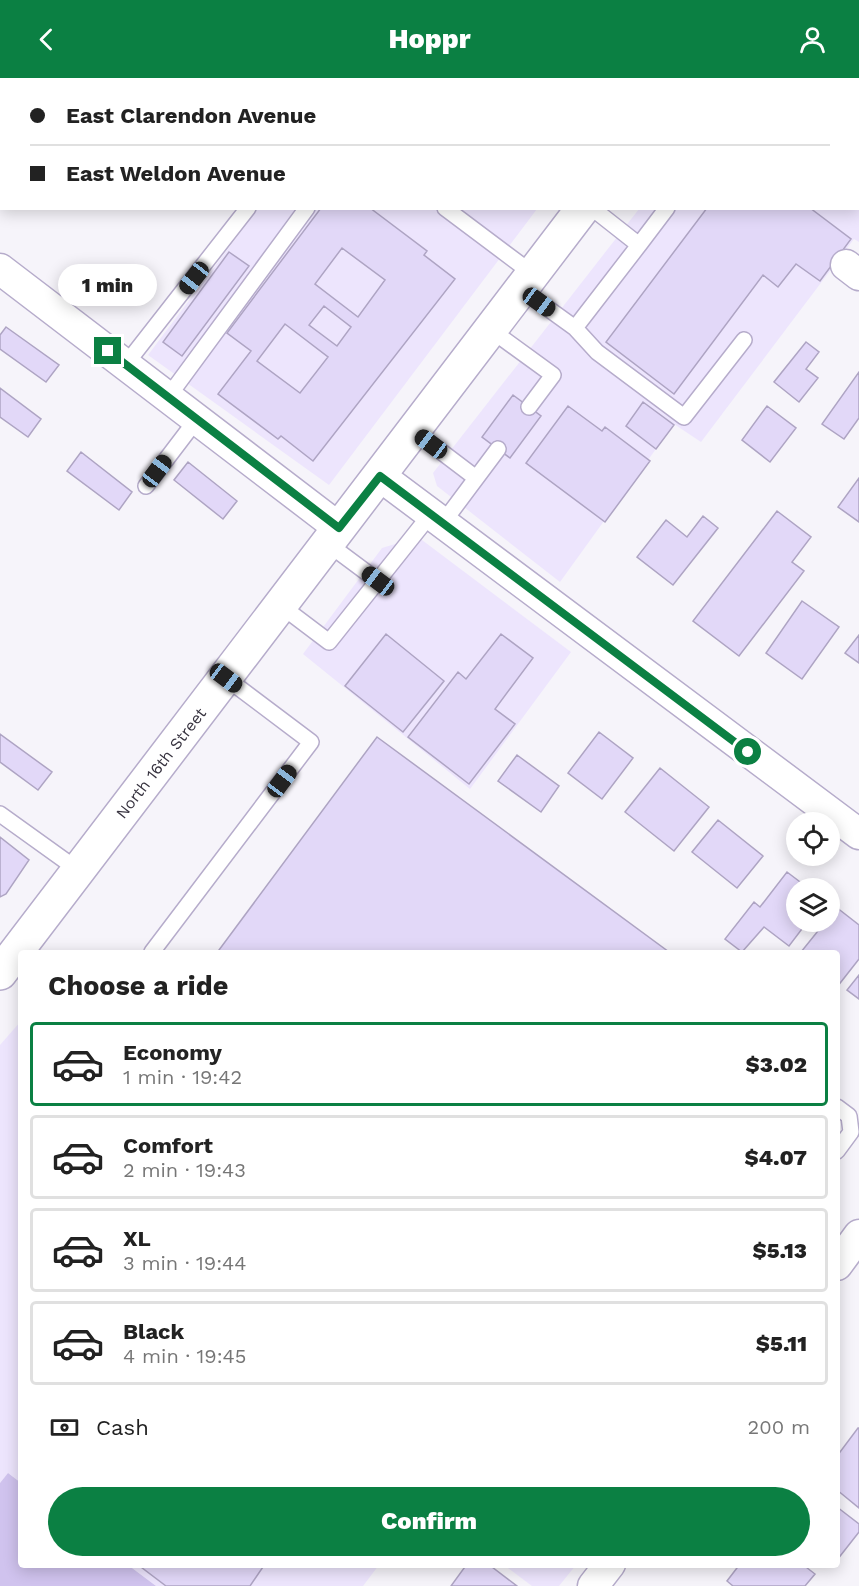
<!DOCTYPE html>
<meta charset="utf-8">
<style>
:root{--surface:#fff;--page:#f2f2f2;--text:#222;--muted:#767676;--line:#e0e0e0;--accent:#0b8043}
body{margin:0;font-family:"Work Sans",sans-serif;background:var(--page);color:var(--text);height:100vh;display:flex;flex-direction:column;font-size:22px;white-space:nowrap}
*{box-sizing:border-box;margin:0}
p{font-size:20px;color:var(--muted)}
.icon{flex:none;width:33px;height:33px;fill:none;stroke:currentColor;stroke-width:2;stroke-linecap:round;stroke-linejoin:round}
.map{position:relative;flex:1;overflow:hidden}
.side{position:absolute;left:18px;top:872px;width:822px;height:618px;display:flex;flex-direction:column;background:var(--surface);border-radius:6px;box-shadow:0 3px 15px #0003}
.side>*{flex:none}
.banner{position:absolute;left:0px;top:0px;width:860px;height:132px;box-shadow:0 3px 15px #0003;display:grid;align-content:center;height:132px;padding:0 30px;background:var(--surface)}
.buttons{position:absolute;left:786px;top:734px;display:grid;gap:12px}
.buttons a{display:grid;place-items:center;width:54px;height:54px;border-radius:50%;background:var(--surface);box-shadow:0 3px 15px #0003;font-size:30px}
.end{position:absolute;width:27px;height:27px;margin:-14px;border:8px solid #0b8043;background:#fff;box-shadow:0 0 0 3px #fff}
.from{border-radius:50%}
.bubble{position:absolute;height:42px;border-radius:21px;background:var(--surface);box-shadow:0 3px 15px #0003;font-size:20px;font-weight:800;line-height:42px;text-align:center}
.car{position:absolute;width:18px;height:36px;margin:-18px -9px;border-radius:8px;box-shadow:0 0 4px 2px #0007;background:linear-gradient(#222 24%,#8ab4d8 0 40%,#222 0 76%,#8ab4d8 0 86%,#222 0)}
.banner b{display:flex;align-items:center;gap:21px;height:57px;font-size:22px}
.banner b+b{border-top:2px solid var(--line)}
.banner i{width:15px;height:15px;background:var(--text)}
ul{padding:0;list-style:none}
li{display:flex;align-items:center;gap:18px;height:84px;margin:0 12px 9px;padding:0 18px;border:3px solid var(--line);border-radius:6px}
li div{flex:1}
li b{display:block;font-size:22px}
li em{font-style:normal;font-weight:800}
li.on{border-color:var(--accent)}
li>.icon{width:54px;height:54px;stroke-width:1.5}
h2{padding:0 30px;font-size:27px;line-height:72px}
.pay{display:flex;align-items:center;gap:15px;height:66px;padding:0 30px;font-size:22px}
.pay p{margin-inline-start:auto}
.primary-button{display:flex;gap:12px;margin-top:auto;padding:12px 30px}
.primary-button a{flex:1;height:69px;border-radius:36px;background:var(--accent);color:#fff;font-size:24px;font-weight:800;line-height:69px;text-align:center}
header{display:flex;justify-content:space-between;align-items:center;height:78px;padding:0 30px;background:var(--accent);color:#fff;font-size:27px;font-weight:800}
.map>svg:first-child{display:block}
</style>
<header><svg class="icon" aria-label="back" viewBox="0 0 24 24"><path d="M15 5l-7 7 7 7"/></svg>Hoppr<svg class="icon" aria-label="person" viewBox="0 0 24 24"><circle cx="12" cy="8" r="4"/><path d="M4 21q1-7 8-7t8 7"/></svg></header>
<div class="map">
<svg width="859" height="1508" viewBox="0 0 859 1508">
<rect width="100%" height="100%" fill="#f6f4fa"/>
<path fill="#ede5fd" d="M357 0H635L356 2Z
M740 0H859V164L854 161 701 364 674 346 560 504 437 408 433 395 639 131 858 130V2Z
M258 131H537L329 407 148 277Z
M418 459 571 574 470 711 303 576 382 470Z
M21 943V1405L8 1395 0 1405V967Z
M128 1487H379L363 1508H156Z
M504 1487H576L559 1508H532Z"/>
<path fill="#d0c3ee" d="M8 1395 21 1405V1486L128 1487 156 1508H0V1405Z"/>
<path fill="#e2d8f8" stroke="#aea4c3" stroke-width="1.5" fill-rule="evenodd" d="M432 0H597L431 2Z
M764 0H846L848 2H762Z
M858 49 859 50 858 119Z
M321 130H370L427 173 424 177 455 201 313 383 281 358 278 361 218 316 251 273 227 255ZM342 170 385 202 358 239 315 206ZM324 228 351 249 337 268 309 247ZM285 246 328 279 300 315 257 283Z
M707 130H810L851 161 820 203 796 186 778 209 763 197 674 316 606 264Z
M229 174 249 188 182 278 163 264Z
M6 249 59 287 46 304 0 271V257Z
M806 264 819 274 806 291 818 300 799 324 774 304Z
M859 294V340L844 361 822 346Z
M0 310 41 341 28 359 0 339Z
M513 317 541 338 510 380 482 359Z
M643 324 674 347 656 371 626 348Z
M568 328 602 353 605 349 650 383 605 444 526 385Z
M767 328 796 350 770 384 742 362Z
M81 374 132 414 119 432 67 393Z
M188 384 237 423 223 441 174 402Z
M859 400V444L838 429Z
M777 433 811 459 792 484 804 493 739 578 693 543Z
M703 438 718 450 673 507 637 479 666 442 687 459Z
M802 523 839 549 802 601 766 575Z
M386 556 444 603 403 654 345 608Z
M501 556 533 580 495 631 515 646 469 706 408 659 458 594 466 601Z
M859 557V585L845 575Z
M599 654 633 680 602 721 568 695Z
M0 656 52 694 38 712 0 684Z
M377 659 669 874H223L219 872Z
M517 677 559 708 541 734 498 703Z
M660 690 709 729 674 773 625 734Z
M718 742 763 778 737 810 692 774Z
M0 759 29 782 6 816 0 819Z
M787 794 808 810H796V843H808L789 868 764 849 742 874 725 861 754 824 760 829Z
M836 829 859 847V881L837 909V874H801L826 843H830V838Z
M859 897V921L847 912Z
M858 1350H859V1430L837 1412V1378Z
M837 1429 859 1446V1454L837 1482Z
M137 1486H265L250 1508H166Z
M467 1486H488L517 1508H451Z
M740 1486H802L815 1496 805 1508H733L727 1503Z"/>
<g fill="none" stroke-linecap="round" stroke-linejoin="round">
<defs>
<path id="service" d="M145 0 147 2
M445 130 533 196
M639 167 667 130
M521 211 575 250 639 167 592 130
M575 250 597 274 684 339 744 262
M491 252 553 297 529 329
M126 286 248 130
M168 319 307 130
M414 353 476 400
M146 408 197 341
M442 446 498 371
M327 465 378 503
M280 527 329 564 430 437
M0 736 78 792
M152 874 311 664 226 600
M837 1029 849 1038 851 1054 837 1073"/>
<path id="minor" d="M846 187 859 197
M0 191 339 450
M380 398 859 756
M837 1187 859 1157
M593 1508 610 1486"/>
<path id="secondary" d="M681 2 682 0
M0 895 583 130"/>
</defs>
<use href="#service" stroke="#b6accb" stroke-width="18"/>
<use href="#minor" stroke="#b6accb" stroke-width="33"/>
<use href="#secondary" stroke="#b6accb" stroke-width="36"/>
<use href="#service" stroke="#fff" stroke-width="15"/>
<use href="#minor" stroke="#fff" stroke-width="30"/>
<use href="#secondary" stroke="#fff" stroke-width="33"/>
</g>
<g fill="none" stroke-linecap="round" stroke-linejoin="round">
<path stroke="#0b8043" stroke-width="8" d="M108 273 339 450 380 398 748 674"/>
</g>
<g text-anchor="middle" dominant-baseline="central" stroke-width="5" stroke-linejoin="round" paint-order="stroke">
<g font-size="16" fill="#383440" stroke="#fff">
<text transform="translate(161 685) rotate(-52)">North 16th Street</text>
</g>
</g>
</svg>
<div class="buttons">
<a><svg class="icon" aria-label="locate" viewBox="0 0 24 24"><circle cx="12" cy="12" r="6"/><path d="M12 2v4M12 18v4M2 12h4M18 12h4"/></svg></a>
<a><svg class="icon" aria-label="layers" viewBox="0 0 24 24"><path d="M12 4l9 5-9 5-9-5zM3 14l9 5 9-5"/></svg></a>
</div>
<i class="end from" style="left:748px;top:674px"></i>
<i class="end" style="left:108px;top:273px"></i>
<div class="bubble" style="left:58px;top:186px;width:99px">1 min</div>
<i class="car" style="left:194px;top:200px;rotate:218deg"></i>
<i class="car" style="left:539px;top:224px;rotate:126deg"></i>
<i class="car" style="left:431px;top:366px;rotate:307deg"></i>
<i class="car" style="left:157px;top:393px;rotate:37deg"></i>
<i class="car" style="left:378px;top:503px;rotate:307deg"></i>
<i class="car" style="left:226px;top:600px;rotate:127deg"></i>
<i class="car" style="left:282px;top:703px;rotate:37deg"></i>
<div class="banner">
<b><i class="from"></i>East Clarendon Avenue</b>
<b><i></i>East Weldon Avenue</b>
</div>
<section class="side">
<h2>Choose a ride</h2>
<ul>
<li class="on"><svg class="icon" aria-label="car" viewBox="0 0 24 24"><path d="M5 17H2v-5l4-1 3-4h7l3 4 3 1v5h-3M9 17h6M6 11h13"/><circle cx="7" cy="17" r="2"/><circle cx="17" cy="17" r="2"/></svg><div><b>Economy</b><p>1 min · 19:42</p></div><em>$3.02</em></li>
<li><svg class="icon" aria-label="car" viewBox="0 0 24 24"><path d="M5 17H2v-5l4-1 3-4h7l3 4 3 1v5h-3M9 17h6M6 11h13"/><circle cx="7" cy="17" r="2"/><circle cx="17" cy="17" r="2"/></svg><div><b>Comfort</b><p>2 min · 19:43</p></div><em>$4.07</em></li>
<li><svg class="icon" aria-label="car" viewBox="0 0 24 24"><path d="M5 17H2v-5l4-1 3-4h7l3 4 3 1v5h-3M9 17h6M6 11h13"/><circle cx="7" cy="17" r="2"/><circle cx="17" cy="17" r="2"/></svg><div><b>XL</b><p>3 min · 19:44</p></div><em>$5.13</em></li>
<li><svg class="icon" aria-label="car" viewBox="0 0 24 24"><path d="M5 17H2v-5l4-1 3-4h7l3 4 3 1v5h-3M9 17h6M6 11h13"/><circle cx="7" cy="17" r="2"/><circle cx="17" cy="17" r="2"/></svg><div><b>Black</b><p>4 min · 19:45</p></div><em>$5.11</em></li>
</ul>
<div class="pay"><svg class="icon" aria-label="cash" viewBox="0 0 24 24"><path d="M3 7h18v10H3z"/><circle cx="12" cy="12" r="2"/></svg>Cash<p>200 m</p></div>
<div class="primary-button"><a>Confirm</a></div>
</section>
</div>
